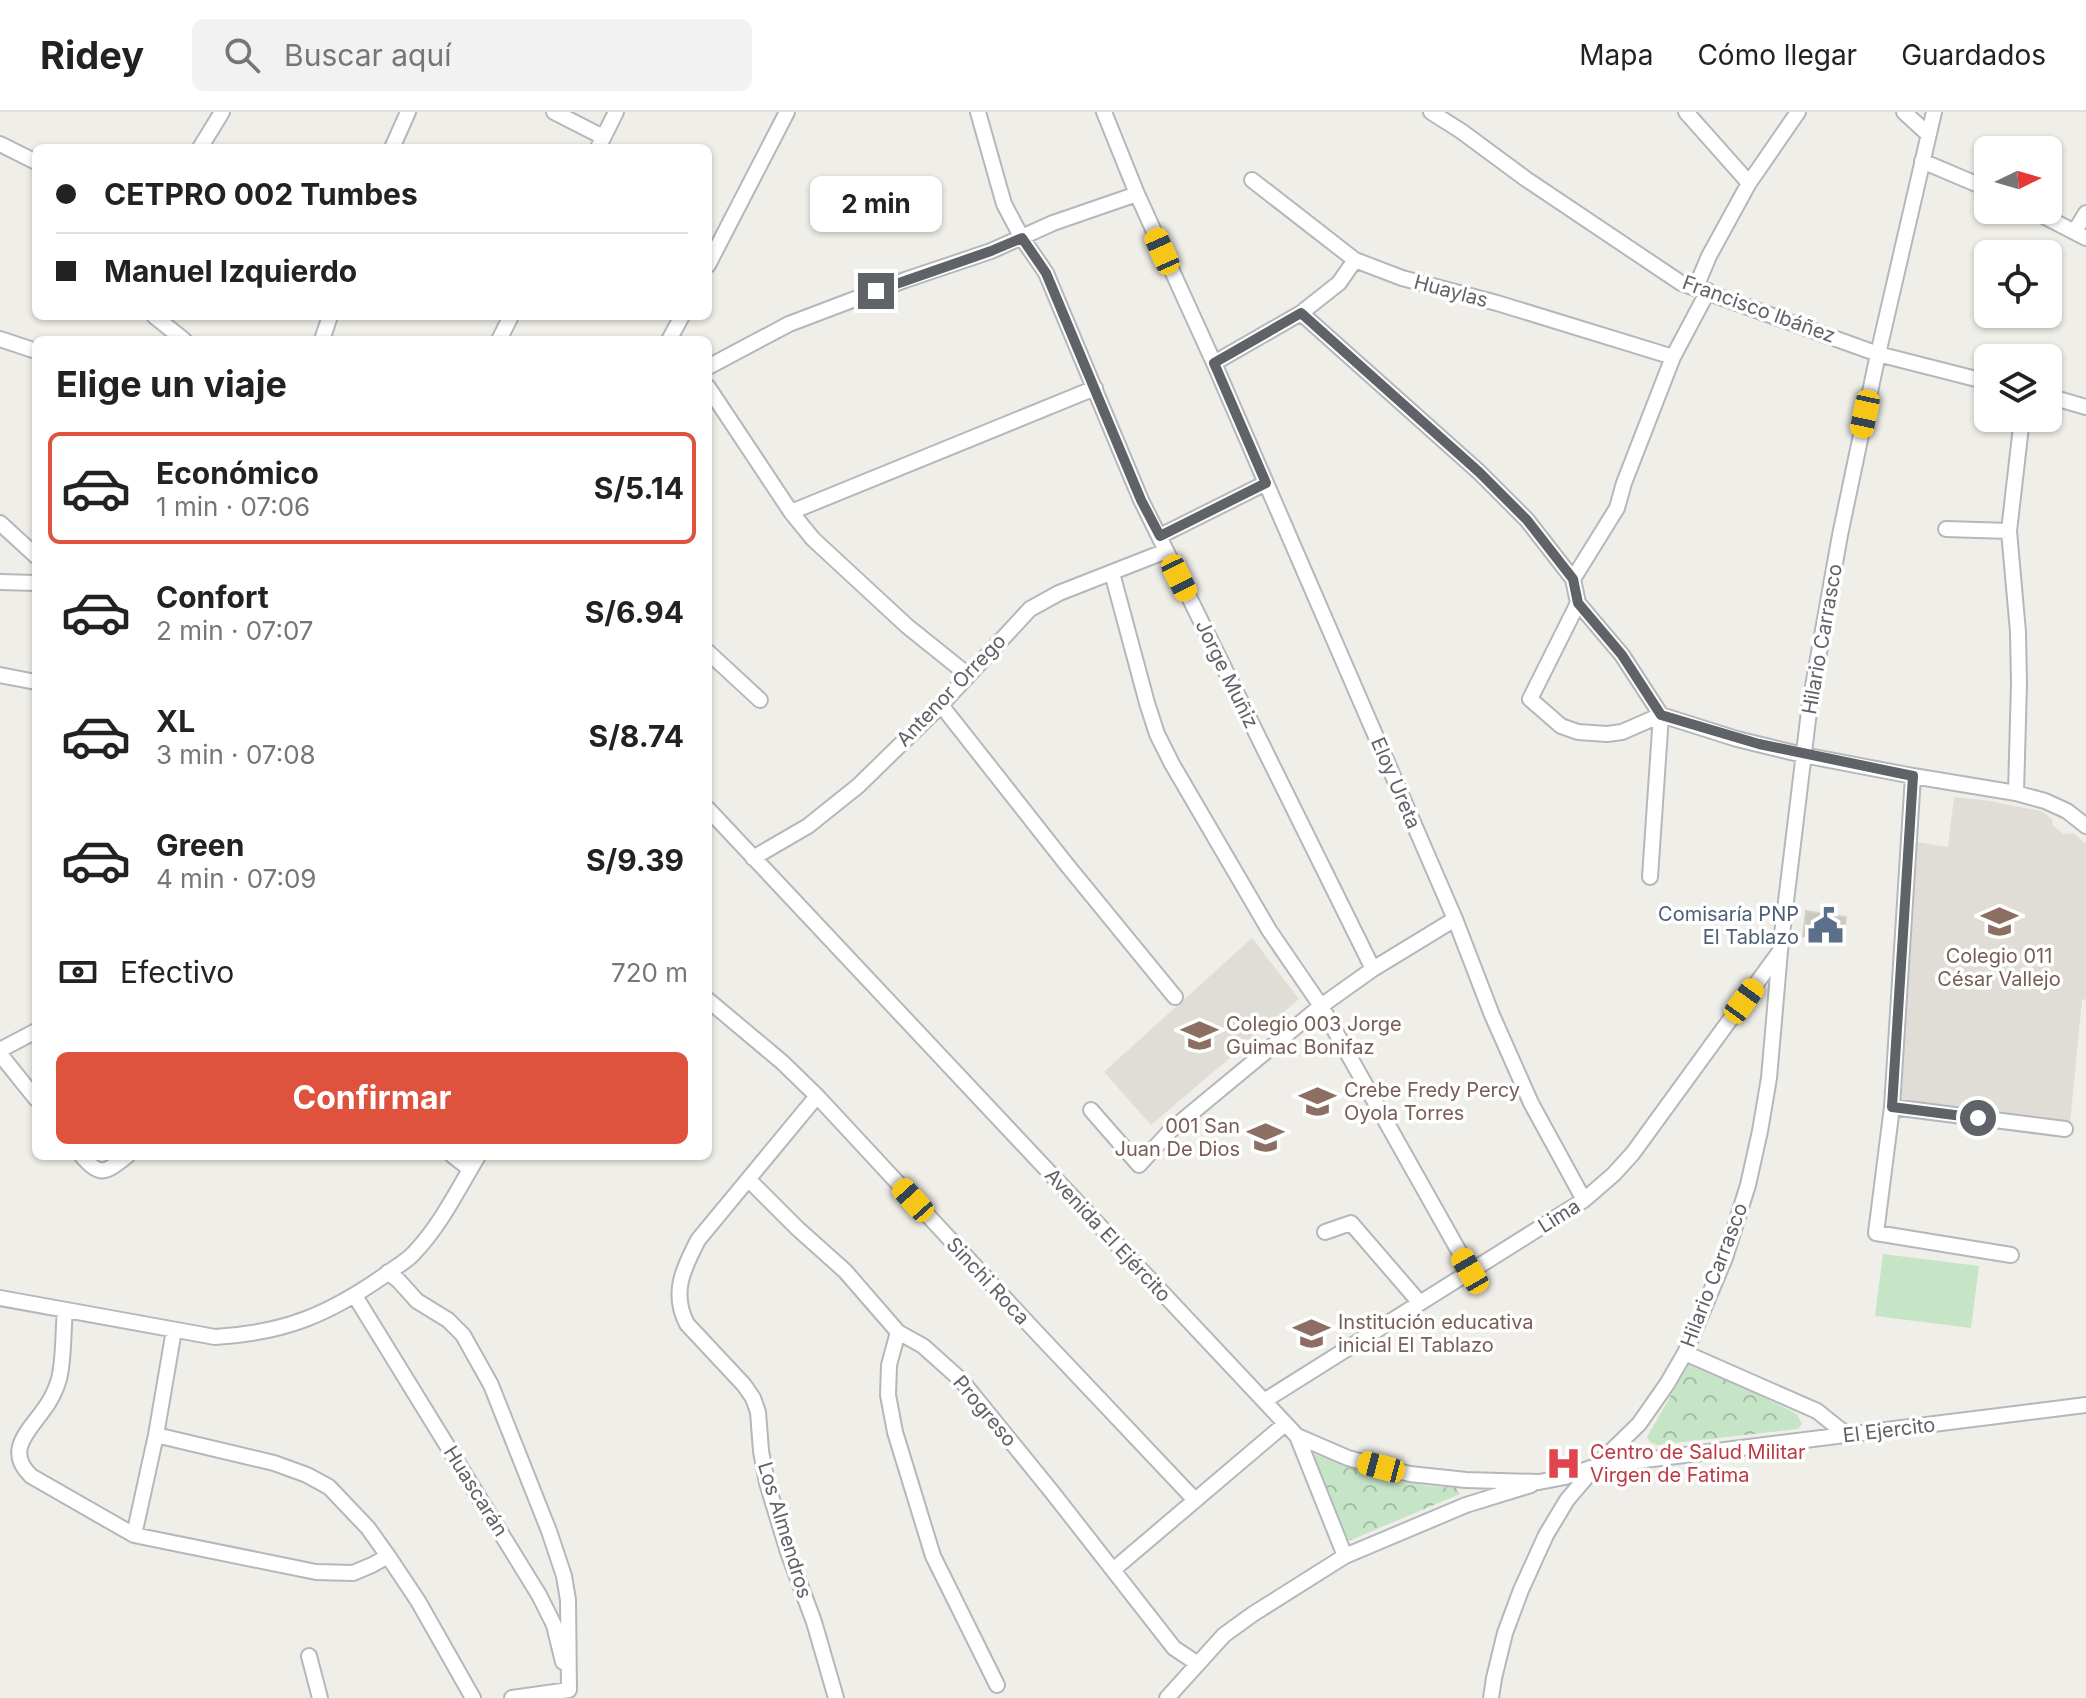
<!DOCTYPE html>
<html lang="es">
<meta charset="utf-8">
<style>
:root{--surface:#fff;--page:#f2f2f2;--text:#222;--muted:#767676;--line:#e0e0e0;--accent:#df523e}
body{margin:0;font-family:Inter,sans-serif;background:var(--page);color:var(--text);height:100vh;display:flex;flex-direction:column;font-size:30px;white-space:nowrap}
*{box-sizing:border-box;margin:0}
p{font-size:26px;color:var(--muted)}
.icon{flex:none;width:44px;height:44px;fill:none;stroke:currentColor;stroke-width:2;stroke-linecap:round;stroke-linejoin:round}
.map{position:relative;flex:1;overflow:hidden}
.side{position:absolute;left:32px;top:224px;width:680px;height:824px;display:flex;flex-direction:column;background:var(--surface);border-radius:12px;box-shadow:0 2px 6px #0004}
.side>*{flex:none}
.banner{position:absolute;left:32px;top:32px;width:680px;height:176px;border-radius:12px;box-shadow:0 2px 6px #0004;display:grid;align-content:center;height:176px;padding:0 24px;background:var(--surface)}
.needle{width:52px;rotate:85deg}
.buttons{position:absolute;left:1974px;top:24px;display:grid;gap:16px}
.buttons a{display:grid;place-items:center;width:88px;height:88px;border-radius:12px;background:var(--surface);box-shadow:0 2px 6px #0004;font-size:40px}
.end{position:absolute;width:36px;height:36px;margin:-18px;border:10px solid #5f6267;background:#fff;box-shadow:0 0 0 4px #fff}
.from{border-radius:50%}
.bubble{position:absolute;height:56px;border-radius:12px;background:var(--surface);box-shadow:0 2px 6px #0004;font-size:26px;font-weight:700;line-height:56px;text-align:center}
.car{position:absolute;width:24px;height:48px;margin:-24px -12px;border-radius:10px;box-shadow:0 0 6px 2px #0007;background:linear-gradient(#f5c518 24%,#345 0 40%,#f5c518 0 76%,#345 0 86%,#f5c518 0)}
.banner b{display:flex;align-items:center;gap:28px;height:76px;font-size:30px}
.banner b+b{border-top:2px solid var(--line)}
.banner i{width:20px;height:20px;background:var(--text)}
ul{padding:0;list-style:none}
li{display:flex;align-items:center;gap:24px;height:112px;margin:0 16px 12px;padding:0 8px;border:4px solid transparent;border-radius:12px}
li div{flex:1}
li b{display:block;font-size:30px}
li em{font-style:normal;font-weight:700}
li.on{border-color:var(--accent)}
li>.icon{width:72px;height:72px;stroke-width:1.5}
h2{padding:0 24px;font-size:36px;line-height:96px}
.pay{display:flex;align-items:center;gap:20px;height:88px;padding:0 24px;font-size:30px}
.pay p{margin-inline-start:auto}
.primary-button{display:flex;gap:16px;margin-top:auto;padding:16px 24px}
.primary-button a{flex:1;height:92px;border-radius:12px;background:var(--accent);color:#fff;font-size:32px;font-weight:700;line-height:92px;text-align:center}
header{display:flex;align-items:center;gap:48px;box-sizing:border-box;height:112px;padding:0 40px;background:var(--surface);border-bottom:2px solid var(--line)}
header strong{font-size:38px}
nav{display:flex;gap:44px;margin-inline-start:auto;font-size:28px}
.search{width:560px;height:72px;background:var(--page);display:flex;align-items:center;gap:20px;box-sizing:border-box;padding:0 28px;border-radius:12px;color:var(--muted);font-size:30px}
.map>svg:first-child{display:block}
</style>
<header>
<strong>Ridey</strong>
<div class="search"><svg class="icon" aria-label="search" viewBox="0 0 24 24"><circle cx="10" cy="10" r="6"/><path d="M15 15l6 6"/></svg>Buscar aquí</div>
<nav><a>Mapa</a><a>Cómo llegar</a><a>Guardados</a></nav>
</header>
<div class="map">
<svg width="2086" height="1586" viewBox="0 0 2086 1586">
<defs>
<pattern id="park-crowns" width="20" height="18" patternUnits="userSpaceOnUse" patternTransform="scale(2)"><rect width="20" height="18" fill="#c6e5c7"/><path d="M2 6a3 3 0 1 1 6 0M12 15a3 3 0 1 1 6 0" fill="none" stroke="#a4bda5"/></pattern>
</defs>
<rect width="100%" height="100%" fill="#f0eee8"/>
<path fill="#e0ddd6" d="M1954 685 1990 689 2041 699 2052 707 2053 714 2064 722 2073 721 2086 732V887L2082 888 2070 1012 1901 991 1917 730 1948 735Z
M1252 826 1299 887 1151 1013 1104 960Z"/>
<path fill="url(#park-crowns)" d="M1690 1250 1698 1252 1797 1302 1802 1312 1798 1317 1657 1333 1650 1330 1647 1325Z
M1315 1342 1382 1366 1428 1374 1456 1376 1460 1382 1351 1428 1347 1427 1312 1345Z"/>
<path fill="#c6e5c7" d="M1883 1142 1979 1154 1971 1216 1875 1204Z"/>
<path fill="#c9c8c2" stroke="#d4d1c6" stroke-width="2" d="M1806 799 1846 805 1843 830 1803 824Z"/>
<g fill="none" stroke-linecap="round" stroke-linejoin="round">
<defs>
<path id="street" d="M554 0 603 25
M978 0 1004 92 1022 126 1046 161 1141 388 1373 857
M1104 0 1137 82 1214 251 1455 807 1492 903 1531 991 1584 1088
M1431 0 1461 19 1526 67 1681 171 1878 242 1988 270
M1686 0 1749 71
M1904 0 1928 22
M0 32 36 50
M200 36 222 0
M392 36 408 0
M598 36 616 0
M1922 49 1988 77
M1252 68 1355 148 1402 166 1497 191 1673 245
M2032 98 2086 126
M2075 119 2086 101
M708 153 787 0
M1696 175 1709 144 1749 71 1798 0
M1301 201 1479 360 1527 408 1573 467 1578 491 1622 543 1661 603 1650 765
M154 204 184 228
M0 227 36 239
M322 228 330 204
M499 228 511 204
M669 228 682 204
M1214 251 1301 201 1339 171 1355 148
M708 255 789 212 905 168 991 139 1053 111 1137 82
M708 275 791 400 813 427 907 514 968 563
M2048 284 2086 295
M791 400 1095 276
M0 411 36 444
M1946 417 2009 419
M1160 424 1266 371
M1112 461 1147 591 1157 622 1172 652 1269 818 1321 894 1470 1159
M1573 467 1617 396 1624 371 1673 245 1708 179
M0 470 36 471
M1578 491 1530 587 1561 614 1578 620 1607 622 1622 620 1661 603
M708 540 760 588
M0 563 36 570
M941 593 1067 753 1175 885
M1661 603 1737 627 1803 643 1913 664 2016 681 2045 689 2067 699 2086 714
M1913 664 1892 995 1876 1121 2011 1143
M2016 681 2019 571 2018 520 2009 419 2022 306
M708 697 1297 1324 1348 1346 1381 1355 1410 1362 1466 1368 1539 1370 1565 1365 1596 1354 2086 1293
M753 746 808 714 858 674 941 593 1030 497 1059 481 1166 439
M708 888 782 950 817 984 1037 1221 1195 1388
M0 938 36 919
M0 942 36 987
M817 984 698 1128C683 1157 671 1181 687 1212L744 1273 753 1286 758 1300 761 1339 767 1371 788 1440 814 1510 836 1586
M1892 995 2065 1017
M1091 998 1139 1053 1171 1018 1321 894 1373 857 1455 807
M82 1044C101 1067 107 1059 127 1044
M453 1044 470 1057
M749 1068 797 1116 845 1159 898 1220 923 1234 961 1268 1052 1380 1174 1536 1198 1552
M1325 1120 1351 1111 1420 1191
M388 1160 399 1169 417 1189 448 1208 463 1223 491 1273 549 1419 564 1464 568 1488 569 1578 512 1586
M355 1184 539 1483 554 1513 563 1550
M0 1186 215 1225C284 1221 328 1203 385 1163 394 1156 406 1150 414 1141 441 1113 458 1077 478 1044
M65 1198C63 1218 64 1248 59 1267 56 1278 49 1291 42 1300 26 1322 6 1340 31 1364L134 1423 316 1460 353 1461 372 1453 388 1444
M898 1220 889 1253 888 1283 895 1320 933 1444 997 1573
M1685 1241 1817 1299 1847 1323
M1264 1289 1584 1088 1614 1062 1633 1041 1780 839
M156 1323 274 1351 307 1363 329 1375 368 1416 388 1444 418 1489 473 1586
M1297 1324 1345 1444
M134 1423 156 1323 174 1218
M1113 1458 1285 1312
M309 1544 320 1586
M1167 1586 1224 1523 1253 1502 1345 1444 1466 1393 1531 1373
M1491 1586 1494 1566 1505 1521 1521 1478 1546 1423 1567 1388 1596 1354 1639 1312 1667 1272 1685 1241 1725 1146 1748 1073 1760 1019 1769 966 1780 839 1810 591 1840 423 1878 242 1934 0"/>
</defs>
<use href="#street" stroke="#b4b7bb" stroke-width="18"/>
<use href="#street" stroke="#fff" stroke-width="14"/>
</g>
<g fill="none" stroke-linecap="round" stroke-linejoin="round">
<path stroke="#5f6267" stroke-width="10" d="M876 179 991 139 1022 126 1046 161 1141 388 1160 424 1266 371 1214 251 1301 201 1479 360 1527 408 1573 467 1578 491 1622 543 1661 603 1759 632 1913 664 1892 995 1978 1006"/>
</g>
<defs>
<symbol id="school-bare" viewBox="-9 -9 18 18"><path d="M0-5L7-2L0 1L-7-2ZM-4 1L0 2.5L4 1V4Q0 6-4 4Z" fill="#8d6e63" stroke="#fff" stroke-width="2.5" paint-order="stroke"/></symbol>
<symbol id="civic-bare" viewBox="-9 -9 18 18"><path d="M-.6-6.5H3V-4.5H.6V-3L4-1V1h2V6H-6V1h2V-1L-.6-3ZM-1.2 2.5V6h2.4V2.5Z" fill="#5c6f8a" stroke="#fff" stroke-width="2.5" paint-order="stroke"/></symbol>
<symbol id="hospital-bare" viewBox="-9 -9 18 18"><path d="M-5-5h3v3.5h4V-5h3V5h-3V1.5h-4V5h-3Z" fill="#e0444e" stroke="#fff" stroke-width="2.5" paint-order="stroke"/></symbol>
</defs>
<g fill-rule="evenodd">
<use href="#school-bare" x="1974" y="784" width="51" height="51"/>
<use href="#civic-bare" x="1800" y="788" width="51" height="51"/>
<use href="#school-bare" x="1174" y="898" width="51" height="51"/>
<use href="#school-bare" x="1292" y="964" width="51" height="51"/>
<use href="#school-bare" x="1240" y="1000" width="51" height="51"/>
<use href="#school-bare" x="1286" y="1196" width="51" height="51"/>
<use href="#hospital-bare" x="1538" y="1326" width="51" height="51"/>
</g>
<g text-anchor="middle" dominant-baseline="central" stroke-width="7" stroke-linejoin="round" paint-order="stroke">
<g font-size="20" fill="#5f6267" stroke="#fff">
<text transform="translate(1451 179) rotate(15)">Huaylas</text>
<text transform="translate(1759 197) rotate(20)">Francisco Ibáñez</text>
<text transform="translate(1822 527) rotate(-80)">Hilario Carrasco</text>
<text transform="translate(1227 562) rotate(64)">Jorge Muñiz</text>
<text transform="translate(951 578) rotate(-46)">Antenor Orrego</text>
<text transform="translate(1396 671) rotate(67)">Eloy Ureta</text>
<text transform="translate(1559 1104) rotate(-32)">Lima</text>
<text transform="translate(1108 1123) rotate(47)">Avenida El Ejército</text>
<text transform="translate(1714 1163) rotate(-69)">Hilario Carrasco</text>
<text transform="translate(988 1169) rotate(47)">Sinchi Roca</text>
<text transform="translate(985 1299) rotate(50)">Progreso</text>
<text transform="translate(1889 1318) rotate(-7)">El Ejercito</text>
<text transform="translate(476 1379) rotate(58)">Huascarán</text>
<text transform="translate(785 1418) rotate(73)">Los Almendros</text>
</g>
<g font-size="20" fill="#4e5e75" stroke="#fff" text-anchor="end">
<text x="1799" y="802">Comisaría PNP<tspan x="1799" dy="23">El Tablazo</tspan></text>
</g>
<g font-size="20" fill="#785e54" stroke="#fff" text-anchor="start">
<text x="1999" y="844" text-anchor="middle">Colegio 011<tspan x="1999" dy="23">César Vallejo</tspan></text>
<text x="1226" y="912">Colegio 003 Jorge<tspan x="1226" dy="23">Guimac Bonifaz</tspan></text>
<text x="1344" y="978">Crebe Fredy Percy<tspan x="1344" dy="23">Oyola Torres</tspan></text>
<text x="1240" y="1014" text-anchor="end">001 San<tspan x="1240" dy="23">Juan De Dios</tspan></text>
<text x="1338" y="1210">Institución educativa<tspan x="1338" dy="23">inicial El Tablazo</tspan></text>
</g>
<g font-size="20" fill="#be3a42" stroke="#fff" text-anchor="start">
<text x="1590" y="1340">Centro de Salud Militar<tspan x="1590" dy="23">Virgen de Fatima</tspan></text>
</g>
</g>
</svg>
<div class="buttons">
<a><svg class="needle" viewBox="-14 -14 28 28"><path d="M0-13l5 13h-10z" fill="#e53935"/><path d="M0 13l5-13h-10z" fill="#767676"/></svg></a>
<a><svg class="icon" aria-label="locate" viewBox="0 0 24 24"><circle cx="12" cy="12" r="6"/><path d="M12 2v4M12 18v4M2 12h4M18 12h4"/></svg></a>
<a><svg class="icon" aria-label="layers" viewBox="0 0 24 24"><path d="M12 4l9 5-9 5-9-5zM3 14l9 5 9-5"/></svg></a>
</div>
<i class="end from" style="left:1978px;top:1006px"></i>
<i class="end" style="left:876px;top:179px"></i>
<div class="bubble" style="left:810px;top:64px;width:132px">2 min</div>
<i class="car" style="left:1162px;top:139px;rotate:336deg"></i>
<i class="car" style="left:1865px;top:302px;rotate:192deg"></i>
<i class="car" style="left:1179px;top:466px;rotate:154deg"></i>
<i class="car" style="left:1744px;top:889px;rotate:36deg"></i>
<i class="car" style="left:913px;top:1088px;rotate:318deg"></i>
<i class="car" style="left:1470px;top:1159px;rotate:330deg"></i>
<i class="car" style="left:1381px;top:1355px;rotate:285deg"></i>
<div class="banner">
<b><i class="from"></i>CETPRO 002 Tumbes</b>
<b><i></i>Manuel Izquierdo</b>
</div>
<section class="side">
<h2>Elige un viaje</h2>
<ul>
<li class="on"><svg class="icon" aria-label="car" viewBox="0 0 24 24"><path d="M5 17H2v-5l4-1 3-4h7l3 4 3 1v5h-3M9 17h6M6 11h13"/><circle cx="7" cy="17" r="2"/><circle cx="17" cy="17" r="2"/></svg><div><b>Económico</b><p>1 min · 07:06</p></div><em>S/5.14</em></li>
<li><svg class="icon" aria-label="car" viewBox="0 0 24 24"><path d="M5 17H2v-5l4-1 3-4h7l3 4 3 1v5h-3M9 17h6M6 11h13"/><circle cx="7" cy="17" r="2"/><circle cx="17" cy="17" r="2"/></svg><div><b>Confort</b><p>2 min · 07:07</p></div><em>S/6.94</em></li>
<li><svg class="icon" aria-label="car" viewBox="0 0 24 24"><path d="M5 17H2v-5l4-1 3-4h7l3 4 3 1v5h-3M9 17h6M6 11h13"/><circle cx="7" cy="17" r="2"/><circle cx="17" cy="17" r="2"/></svg><div><b>XL</b><p>3 min · 07:08</p></div><em>S/8.74</em></li>
<li><svg class="icon" aria-label="car" viewBox="0 0 24 24"><path d="M5 17H2v-5l4-1 3-4h7l3 4 3 1v5h-3M9 17h6M6 11h13"/><circle cx="7" cy="17" r="2"/><circle cx="17" cy="17" r="2"/></svg><div><b>Green</b><p>4 min · 07:09</p></div><em>S/9.39</em></li>
</ul>
<div class="pay"><svg class="icon" aria-label="cash" viewBox="0 0 24 24"><path d="M3 7h18v10H3z"/><circle cx="12" cy="12" r="2"/></svg>Efectivo<p>720 m</p></div>
<div class="primary-button"><a>Confirmar</a></div>
</section>
</div>
